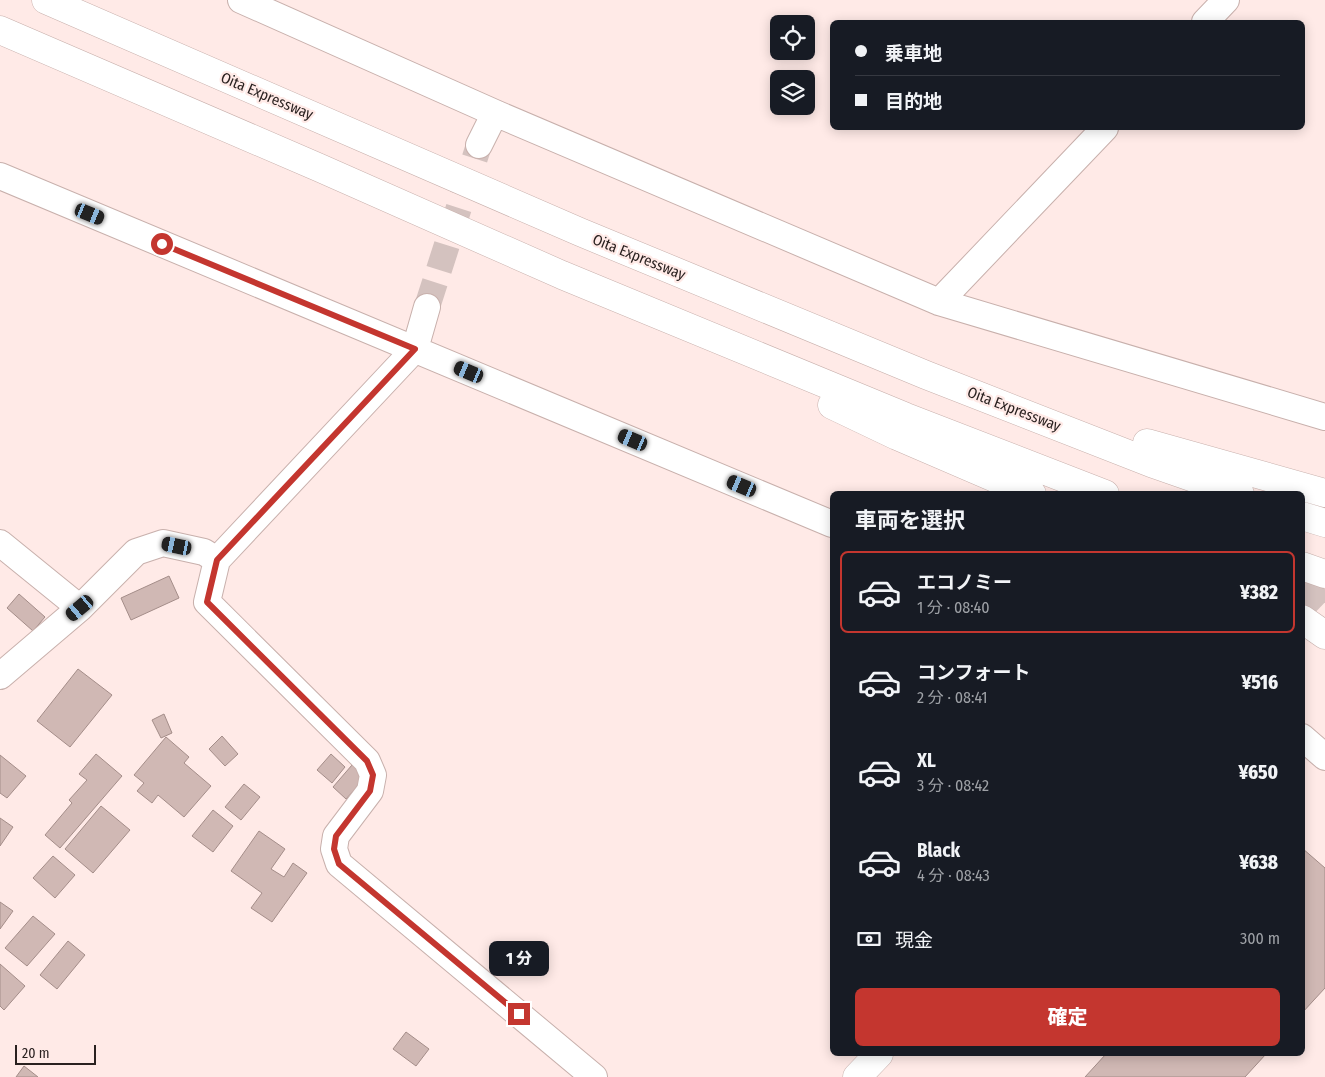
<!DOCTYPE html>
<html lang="ja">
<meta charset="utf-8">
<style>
:root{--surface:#171b24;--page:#20242c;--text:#f1f3f6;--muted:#9ea1a6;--line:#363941;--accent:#c4362f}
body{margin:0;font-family:"Fira Sans Condensed","Noto Sans JP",sans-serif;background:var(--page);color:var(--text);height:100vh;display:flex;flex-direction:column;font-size:19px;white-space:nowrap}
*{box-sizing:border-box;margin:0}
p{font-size:16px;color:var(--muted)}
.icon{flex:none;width:28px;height:28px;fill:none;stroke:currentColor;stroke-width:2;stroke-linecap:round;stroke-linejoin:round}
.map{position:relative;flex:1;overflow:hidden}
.details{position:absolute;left:830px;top:491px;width:475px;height:565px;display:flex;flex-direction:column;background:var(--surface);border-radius:8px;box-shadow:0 2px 12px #0003}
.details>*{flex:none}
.top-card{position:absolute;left:830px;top:20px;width:475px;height:110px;border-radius:8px;box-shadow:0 2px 12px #0003;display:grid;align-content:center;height:110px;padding:0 25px;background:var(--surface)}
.fabs{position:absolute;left:770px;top:15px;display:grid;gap:10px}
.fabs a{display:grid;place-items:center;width:45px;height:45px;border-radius:8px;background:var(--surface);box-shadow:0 2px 12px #0003;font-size:25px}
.scale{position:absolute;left:15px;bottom:12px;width:81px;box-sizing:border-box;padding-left:5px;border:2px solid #2a2120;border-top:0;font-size:14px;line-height:18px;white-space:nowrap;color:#2a2120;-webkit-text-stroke:4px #ffeae7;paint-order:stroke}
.end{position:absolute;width:22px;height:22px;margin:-11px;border:6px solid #c4362f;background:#fff;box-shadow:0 0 0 2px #fff}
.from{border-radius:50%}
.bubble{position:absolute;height:35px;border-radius:8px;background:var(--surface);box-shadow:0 2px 12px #0003;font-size:16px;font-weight:800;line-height:35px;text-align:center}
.car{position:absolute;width:15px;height:30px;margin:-15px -8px;border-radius:6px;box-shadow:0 0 4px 1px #0007;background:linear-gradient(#222 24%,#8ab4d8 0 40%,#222 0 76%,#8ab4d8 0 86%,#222 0)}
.top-card b{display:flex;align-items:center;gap:18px;height:48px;font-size:19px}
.top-card b+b{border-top:1px solid var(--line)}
.top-card i{width:12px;height:12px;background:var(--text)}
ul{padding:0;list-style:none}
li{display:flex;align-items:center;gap:15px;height:82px;margin:0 10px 8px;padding:0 15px;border:2px solid transparent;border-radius:8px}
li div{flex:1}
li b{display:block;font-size:19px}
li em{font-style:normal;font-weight:800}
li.on{border-color:var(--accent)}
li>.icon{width:45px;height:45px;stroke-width:1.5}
h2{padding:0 25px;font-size:22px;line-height:60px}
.pay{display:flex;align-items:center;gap:12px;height:55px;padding:0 25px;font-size:19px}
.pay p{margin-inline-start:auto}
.action{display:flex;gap:10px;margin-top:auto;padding:10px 25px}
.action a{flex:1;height:58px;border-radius:8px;background:var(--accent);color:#fff;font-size:20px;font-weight:800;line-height:58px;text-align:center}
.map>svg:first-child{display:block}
</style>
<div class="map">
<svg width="1325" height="1077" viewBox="0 0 1325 1077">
<rect width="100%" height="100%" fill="#ffeae7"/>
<path fill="#d0b8b4" stroke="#a48d89" d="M169 576 179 598 131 620 121 598Z
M19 594 45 617 33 631 7 608Z
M78 669 112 695 70 747 37 721Z
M164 714 172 733 161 738 152 720Z
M222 736 238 754 225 766 209 749Z
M166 737 189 757 184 763 211 786 184 817 158 795 152 803 137 791 144 783 134 775Z
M96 754 122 776 60 848 45 835 72 803 69 800 87 780 79 774Z
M331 754 345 767 332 783 317 770Z
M0 755 26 776 7 798 0 793Z
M352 765 366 777 346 799 333 787Z
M244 784 260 797 241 820 225 807Z
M101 806 130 830 93 873 65 849Z
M213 810 233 826 213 852 192 836Z
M0 818 13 827 0 846Z
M259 831 285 849 271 869 284 877 293 863 307 873 272 922 251 908 262 893 231 871Z
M1302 848 1325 868V988L1302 1013Z
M53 856 75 875 55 898 33 878Z
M0 902 13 911 0 929Z
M33 916 55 934 27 966 5 948Z
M68 941 85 955 57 989 40 975Z
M0 964 25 986 4 1010 0 1006Z
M406 1032 429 1049 416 1066 393 1049Z
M1106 1054H1266L1245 1077H1085Z
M24 1066 38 1077H16Z"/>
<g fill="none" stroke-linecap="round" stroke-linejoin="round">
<path stroke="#d4c2bf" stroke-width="26" stroke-dasharray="26 13" stroke-linecap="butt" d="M427 307 479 145"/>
<path stroke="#d4c2bf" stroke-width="28" stroke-dasharray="28 14" stroke-linecap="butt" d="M1302 606 1325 582"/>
<defs>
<path id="street" d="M241 0 495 113 939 302 1325 417
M1205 22 1226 0
M479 145 495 113
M0 176 832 524
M939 302 1105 128
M427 307 415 349 217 560 207 602 367 761 373 775 370 791 336 836 334 849 339 864 594 1077
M0 543 80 608
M0 676 80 608 136 552 163 543 204 552 217 560
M1302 737 1325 757"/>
<path id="secondary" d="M857 1077 879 1054"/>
<path id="highway" d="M46 0 580 232 926 375 1151 463 1240 494
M0 30 320 168 562 275 906 417 1105 494
M832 405 897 436 1032 494
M1147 443 1325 493
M1302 516 1325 523
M1302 566 1325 574
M1302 619 1325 635"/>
</defs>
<use href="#street" stroke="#c8b0ac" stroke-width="28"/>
<use href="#secondary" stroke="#c8b0ac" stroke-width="29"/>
<use href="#highway" stroke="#c8b0ac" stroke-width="29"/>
<use href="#street" stroke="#fff" stroke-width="26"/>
<use href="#secondary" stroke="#fff" stroke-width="28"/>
<use href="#highway" stroke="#fff" stroke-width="28"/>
</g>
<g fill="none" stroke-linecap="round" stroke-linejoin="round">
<path stroke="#c4362f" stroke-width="6" d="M162 244 415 349 217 560 207 602 367 761 373 775 370 791 336 836 334 849 339 864 519 1014"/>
</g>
<g text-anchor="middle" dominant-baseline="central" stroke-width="4.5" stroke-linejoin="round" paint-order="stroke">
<g font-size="15" fill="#2a2120" stroke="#ffeae7">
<text transform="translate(267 96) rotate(23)">Oita Expressway</text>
<text transform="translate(639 257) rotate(22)">Oita Expressway</text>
<text transform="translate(1014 409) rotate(21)">Oita Expressway</text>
</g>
</g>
</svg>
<div class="fabs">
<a><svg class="icon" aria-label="locate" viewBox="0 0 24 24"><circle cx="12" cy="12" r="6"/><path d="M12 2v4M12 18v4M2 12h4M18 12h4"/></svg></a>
<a><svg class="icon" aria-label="layers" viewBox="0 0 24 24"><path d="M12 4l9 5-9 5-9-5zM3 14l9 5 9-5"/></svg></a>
</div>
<div class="scale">20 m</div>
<i class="end from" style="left:162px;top:244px"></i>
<i class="end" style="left:519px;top:1014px"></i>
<div class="bubble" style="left:489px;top:941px;width:60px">1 分</div>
<i class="car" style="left:90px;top:214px;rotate:112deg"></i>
<i class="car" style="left:469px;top:372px;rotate:293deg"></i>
<i class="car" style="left:633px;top:440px;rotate:293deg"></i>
<i class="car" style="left:742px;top:486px;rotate:293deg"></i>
<i class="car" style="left:177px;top:546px;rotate:282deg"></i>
<i class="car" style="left:80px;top:608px;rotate:230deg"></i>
<div class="top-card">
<b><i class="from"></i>乗車地</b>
<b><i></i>目的地</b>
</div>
<section class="details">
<h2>車両を選択</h2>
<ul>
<li class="on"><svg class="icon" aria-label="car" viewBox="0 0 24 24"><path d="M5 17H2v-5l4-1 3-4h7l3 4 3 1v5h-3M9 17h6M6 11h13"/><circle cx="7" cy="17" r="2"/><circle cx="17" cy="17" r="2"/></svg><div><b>エコノミー</b><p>1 分 · 08:40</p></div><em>¥382</em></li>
<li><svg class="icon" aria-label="car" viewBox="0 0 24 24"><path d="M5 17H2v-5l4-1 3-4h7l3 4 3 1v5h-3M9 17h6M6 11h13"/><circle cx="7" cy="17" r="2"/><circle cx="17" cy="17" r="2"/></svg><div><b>コンフォート</b><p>2 分 · 08:41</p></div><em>¥516</em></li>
<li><svg class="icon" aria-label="car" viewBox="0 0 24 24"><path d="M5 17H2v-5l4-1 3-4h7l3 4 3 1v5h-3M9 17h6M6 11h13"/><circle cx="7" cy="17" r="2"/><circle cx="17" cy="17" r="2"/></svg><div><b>XL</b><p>3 分 · 08:42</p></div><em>¥650</em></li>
<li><svg class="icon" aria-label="car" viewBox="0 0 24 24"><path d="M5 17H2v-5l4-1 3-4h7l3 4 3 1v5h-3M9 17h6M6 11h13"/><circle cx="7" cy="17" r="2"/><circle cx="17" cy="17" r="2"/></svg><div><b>Black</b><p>4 分 · 08:43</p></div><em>¥638</em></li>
</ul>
<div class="pay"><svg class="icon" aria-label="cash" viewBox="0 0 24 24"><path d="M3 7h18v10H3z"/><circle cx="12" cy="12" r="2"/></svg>現金<p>300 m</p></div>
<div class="action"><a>確定</a></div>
</section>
</div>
